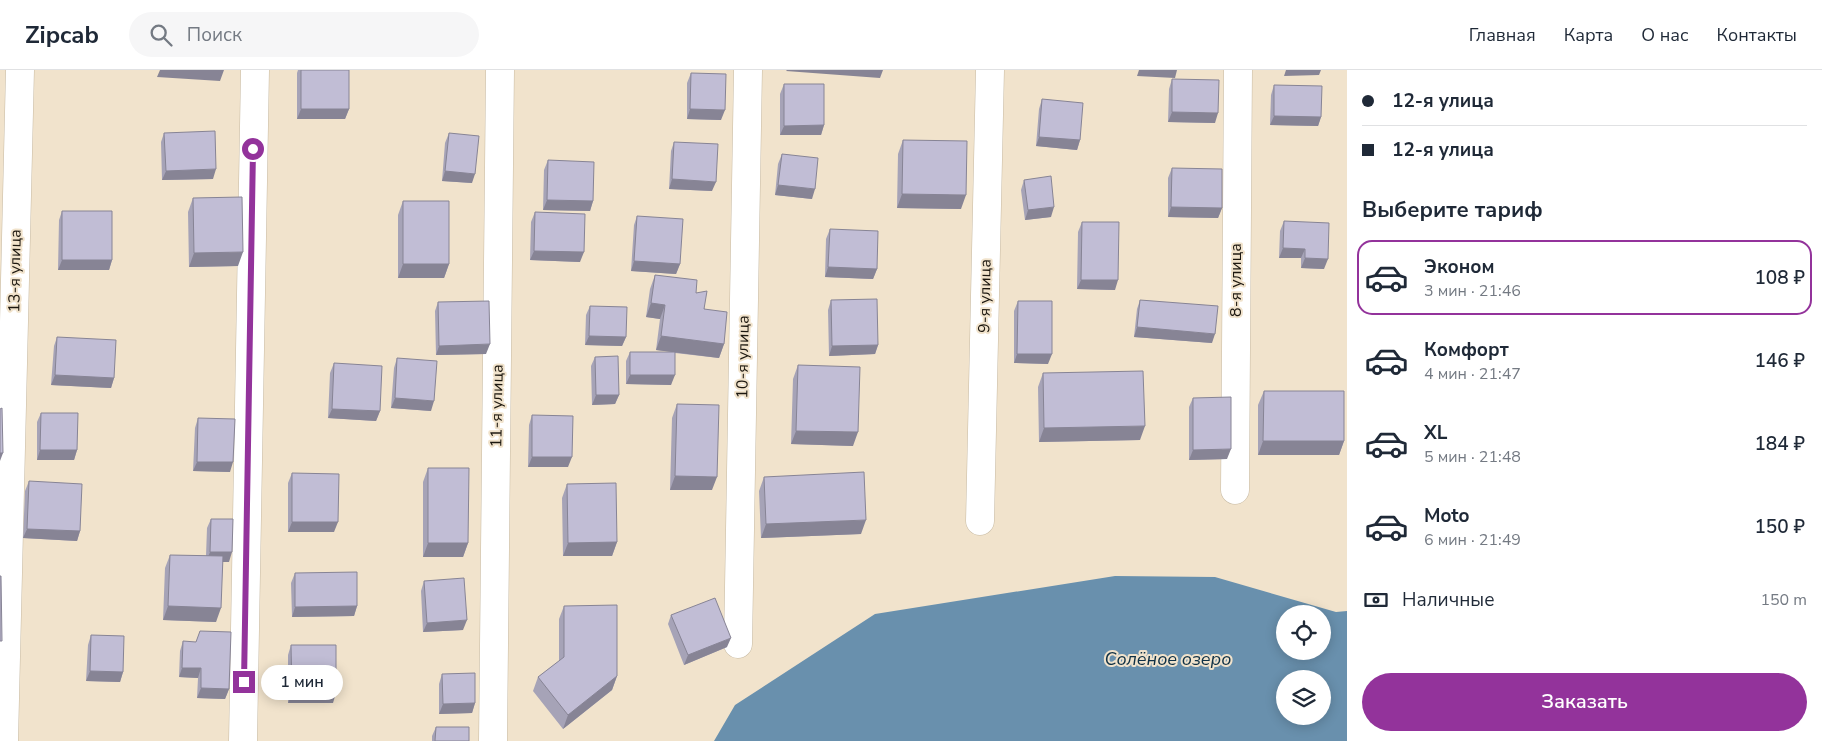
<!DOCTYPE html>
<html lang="ru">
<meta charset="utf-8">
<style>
:root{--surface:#fff;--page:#f6f6f7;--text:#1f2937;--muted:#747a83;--line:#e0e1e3;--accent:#93339b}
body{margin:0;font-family:"Nunito Sans",sans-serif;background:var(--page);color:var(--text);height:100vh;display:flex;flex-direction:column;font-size:19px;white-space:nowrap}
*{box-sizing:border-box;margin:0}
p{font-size:16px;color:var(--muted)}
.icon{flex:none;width:28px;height:28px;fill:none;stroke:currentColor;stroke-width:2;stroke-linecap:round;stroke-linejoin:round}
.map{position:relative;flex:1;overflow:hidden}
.drawer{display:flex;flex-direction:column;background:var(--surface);width:475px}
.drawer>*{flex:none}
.guide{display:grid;align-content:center;height:110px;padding:0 15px;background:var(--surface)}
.tools{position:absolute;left:1276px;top:535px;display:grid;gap:10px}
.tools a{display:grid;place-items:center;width:55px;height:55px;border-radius:50%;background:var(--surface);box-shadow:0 2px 12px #0003;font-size:25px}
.end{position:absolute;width:22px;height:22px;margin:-11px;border:6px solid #93339b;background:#fff;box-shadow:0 0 0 2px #fff}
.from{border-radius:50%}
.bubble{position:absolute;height:35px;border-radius:18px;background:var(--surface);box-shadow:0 2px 12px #0003;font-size:16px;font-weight:600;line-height:35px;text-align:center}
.guide b{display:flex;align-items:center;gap:18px;height:48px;font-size:19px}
.guide b+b{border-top:1px solid var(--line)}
.guide i{width:12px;height:12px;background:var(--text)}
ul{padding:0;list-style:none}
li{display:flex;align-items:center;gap:15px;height:75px;margin:0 10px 8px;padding:0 5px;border:2px solid transparent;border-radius:15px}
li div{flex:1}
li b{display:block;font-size:19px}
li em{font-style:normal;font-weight:600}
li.active{border-color:var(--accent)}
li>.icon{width:45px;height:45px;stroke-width:1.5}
h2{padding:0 15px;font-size:22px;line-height:60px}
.pay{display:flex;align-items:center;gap:12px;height:55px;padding:0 15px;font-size:19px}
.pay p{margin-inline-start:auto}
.button{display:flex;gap:10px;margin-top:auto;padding:10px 15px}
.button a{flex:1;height:58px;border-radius:30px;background:var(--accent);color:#fff;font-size:20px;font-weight:600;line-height:58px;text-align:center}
header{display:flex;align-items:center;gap:30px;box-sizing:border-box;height:70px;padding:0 25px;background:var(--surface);border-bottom:1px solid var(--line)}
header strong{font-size:24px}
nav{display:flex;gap:28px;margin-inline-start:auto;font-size:18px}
.search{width:350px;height:45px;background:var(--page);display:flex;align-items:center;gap:12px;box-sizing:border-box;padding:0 18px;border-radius:28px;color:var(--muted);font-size:19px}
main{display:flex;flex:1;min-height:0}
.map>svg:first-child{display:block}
</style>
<header>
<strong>Zipcab</strong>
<div class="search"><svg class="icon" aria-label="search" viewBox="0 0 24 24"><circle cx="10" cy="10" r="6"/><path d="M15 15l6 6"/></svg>Поиск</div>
<nav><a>Главная</a><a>Карта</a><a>О нас</a><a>Контакты</a></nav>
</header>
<main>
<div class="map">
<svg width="1347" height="671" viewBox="0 0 1347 671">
<rect width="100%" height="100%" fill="#f1e3cc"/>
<path fill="#6990ad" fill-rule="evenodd" d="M1115 506 1215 507 1336 542 1347 541V671H714L735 635 875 544ZM1285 544H1322V581H1285ZM1285 609H1322V646H1285Z"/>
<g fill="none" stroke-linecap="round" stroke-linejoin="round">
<defs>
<path id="minor" d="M1235 420 1238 0
M980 451 990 0
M738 574 748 0
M4 671 20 0
M243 671 255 0
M493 671 500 0"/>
</defs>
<use href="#minor" stroke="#c7baa3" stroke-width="29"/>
<use href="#minor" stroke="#fff" stroke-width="28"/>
</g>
<path fill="#a6a3b7" d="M298 0H349V39L345 49H297V3Z
M691 3 721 50 687 49V13Z
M1172 9 1215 53 1168 52 1169 19Z
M784 14 824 55 821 65H780V24Z
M1274 15 1321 47 1318 56 1270 55 1271 25Z
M1042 29 1080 70 1077 80 1036 76 1039 39Z
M164 63 213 109 162 110 161 72Z
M449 63 472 113 442 111 445 73Z
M903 70 961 139 897 138 898 84Z
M674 72 712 121 669 119 671 81Z
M782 84 812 129 775 125 778 94Z
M548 90 593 131 590 141 543 140 544 100Z
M1172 98 1222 138 1218 148 1168 147V108Z
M1024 110 1051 147 1025 150 1021 120Z
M193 128 238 196 189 197 188 142Z
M403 131 449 194 444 208H398V145Z
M62 141 112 190 109 200H58L59 150Z
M535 142 580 192 530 190 531 152Z
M637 146 680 194 676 204 631 201 634 155Z
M1284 151 1324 199 1301 198V188H1279L1280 161Z
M1082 152 1115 220 1077 219 1078 162Z
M830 159 877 199 873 209 825 207 826 169Z
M655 205 696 223 724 274 719 288 675 283 671 315 626 314V291L630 282H674L656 280 660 249 646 247 650 219Z
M831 230 878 275 875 284 829 286 828 240Z
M1140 230 1212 273 1134 267 1137 239Z
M1018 231 1048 294 1014 293V241Z
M438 232 486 284 436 285 435 241Z
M590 236 626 267 622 276 585 275 586 245Z
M57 267 114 308 111 318 51 315 54 276Z
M595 287 619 325 615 334 592 335 591 296Z
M397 288 431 341 391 338 394 298Z
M334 293 380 341 376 351 328 348 330 303Z
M798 295 853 376 791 374 793 309Z
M1043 303 1140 370 1039 372 1038 317Z
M1264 321 1344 371 1339 385H1258V335Z
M1193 328 1227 389 1189 390V337Z
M677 334 712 420H670L672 348Z
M41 343 77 380 74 390H37V352Z
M532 345 568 397H528L529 355Z
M198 348 230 402 193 401 195 358Z
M428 398 468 473 463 487H423V412Z
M292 403 334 462H288V413Z
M764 407 861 464 761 468 759 421Z
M29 411 80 461 77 471 23 468 25 421Z
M567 414 617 472 612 486H563L562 428Z
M211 449 229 492H222L216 552 163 550 165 498 170 485 206 486 207 458Z
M295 503 357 536 354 546 292 547 291 513Z
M424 511 463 560 423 562 421 521Z
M564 536 617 606 612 620 563 659 533 621 538 607 559 591V549Z
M671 545 727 577 684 595 668 554Z
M91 565 123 602 120 612 86 611 88 575Z
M183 571 229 619 225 629 197 628 198 608 179 607 180 581Z
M291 575 333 633H288V585Z
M442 604 475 633 472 643 439 644V614Z
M436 657 469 671H432V666Z"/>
<path fill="#878495" d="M160 0H224L220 11 157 7Z
M787 0H883L880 8 786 1Z
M1139 0H1177L1175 8 1137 6Z
M1286 0H1321L1319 5 1284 6Z
M301 39H349L345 49H297Z
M690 39 725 40 721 50 687 49Z
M1172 42 1218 43 1215 53 1168 52Z
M1274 46 1321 47 1318 56 1270 55Z
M824 55 821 65H780L784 56Z
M1039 67 1080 70 1077 80 1036 76Z
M216 99 213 109 162 110 166 101Z
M445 101 475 104 472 113 442 111Z
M672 109 716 112 712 121 669 119Z
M778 115 815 119 812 129 775 125Z
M902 124 966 125 961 139 897 138Z
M547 130 593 131 590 141 543 140Z
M1054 137 1051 147 1025 150 1028 140Z
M1171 137 1222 138 1218 148 1168 147Z
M1283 178 1305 179 1301 188H1279Z
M534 181 584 182 580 192 530 190Z
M243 182 238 196 189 197 194 183Z
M1305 188 1328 189 1324 199 1301 198Z
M62 190H112L109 200H58Z
M634 191 680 194 676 204 631 201Z
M403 194H449L444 208H398Z
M828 197 877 199 873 209 825 207Z
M1081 210H1118L1115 220 1077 219Z
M651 233 665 235 660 249 646 247Z
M1137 257 1215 264 1212 273 1134 267Z
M589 266 626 267 622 276 585 275Z
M661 266 724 274 719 288 656 280Z
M490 274 486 284 436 285 439 276Z
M878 275 875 284 829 286 832 276Z
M1017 284H1052L1048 294 1014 293Z
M55 305 114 308 111 318 51 315Z
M630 305H675L671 315 626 314Z
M596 325H619L615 334 592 335Z
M395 328 434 331 431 341 391 338Z
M332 339 380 341 376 351 328 348Z
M1145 356 1140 370 1039 372 1044 358Z
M796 361 858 362 853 376 791 374Z
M1263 371H1344L1339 385H1258Z
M1231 379 1227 389 1189 390 1193 380Z
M40 380H77L74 390H37Z
M0 383H3L0 391Z
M532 387H572L568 397H528Z
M197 392H233L230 402 193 401Z
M675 406 717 407 712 420H670Z
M866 450 861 464 761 468 766 454Z
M292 452H338L334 462H288Z
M27 459 80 461 77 471 23 468Z
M617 472 612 486H563L568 473Z
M428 473H468L463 487H423Z
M210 482H232L229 492H206Z
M168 536 221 538 216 552 163 550Z
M357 536 354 546 292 547 295 537Z
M467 550 463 560 423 562 427 553Z
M731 568 727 577 684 595 688 585Z
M182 598H201L198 608 179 607Z
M90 601 123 602 120 612 86 611Z
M617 606 612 620 563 659 568 645Z
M201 618 229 619 225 629 197 628Z
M292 623H336L333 633H288Z
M475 633 472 643 439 644 443 634Z"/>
<path fill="#c1bdd5" stroke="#878495" d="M301 0H349V39H301Z
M691 3 726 4 725 40 690 39Z
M1172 9 1219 10 1218 43 1172 42Z
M784 14H824V55L784 56Z
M1274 15 1322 16 1321 47 1274 46Z
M1042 29 1083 33 1080 70 1039 67Z
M215 61 216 99 166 101 164 63Z
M449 63 479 66 475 104 445 101Z
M903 70 967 71 966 125 902 124Z
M674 72 718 74 716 112 672 109Z
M782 84 818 88 815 119 778 115Z
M548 90 594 92 593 131 547 130Z
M1172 98 1222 99V138L1171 137Z
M1051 106 1054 137 1028 140 1024 110Z
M242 127 243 182 194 183 193 128Z
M403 131H449V194H403Z
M62 141H112V190H62Z
M535 142 585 144 584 182 534 181Z
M637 146 683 149 680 194 634 191Z
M1284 151 1329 153 1328 189 1305 188V179L1283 178Z
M1082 152H1119L1118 210H1081Z
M830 159 878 161 877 199 828 197Z
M655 205 697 210 696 223 707 221 704 239 727 242 724 274 661 266 665 235 651 233Z
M877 229 878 275 832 276 831 230Z
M1140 230 1218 236 1215 264 1137 257Z
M489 231 490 274 439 276 438 232Z
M1018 231H1052V284H1017Z
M590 236 627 237 626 267 589 266Z
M57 267 116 270 114 308 55 305Z
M630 282H675V305H630Z
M618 286 619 325H596L595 287Z
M397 288 437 291 434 331 395 328Z
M334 293 382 296 380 341 332 339Z
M798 295 860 297 858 362 796 361Z
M1143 301 1145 356 1044 358 1043 303Z
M1264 321H1344V371H1263Z
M1231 327V379L1193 380V328Z
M677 334 719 335 717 407 675 406Z
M2 338 3 383H0V339Z
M41 343H78L77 380H40Z
M532 345 573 346 572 387H532Z
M198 348 235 349 233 392H197Z
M428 398H469L468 473H428Z
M864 402 866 450 766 454 764 407Z
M292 403 339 404 338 452H292Z
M29 411 82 414 80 461 27 459Z
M616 413 617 472 568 473 567 414Z
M211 449H233L232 482H210Z
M170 485 223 486 221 538 168 536Z
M357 502V536L295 537V503Z
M0 506H1L2 571H0Z
M464 508 467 550 427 553 424 511Z
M715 528 731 568 688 585 671 545Z
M617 535V606L568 645 538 607 564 587V536Z
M200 561 231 562 229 619 201 618V598H182L183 571 196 572Z
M91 565 124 566 123 602 90 601Z
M291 575H336V623H292Z
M475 603V633L443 634 442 604Z
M436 657H469V671H435Z"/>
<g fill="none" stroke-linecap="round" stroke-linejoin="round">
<path stroke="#93339b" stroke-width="6" d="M244 612 253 79"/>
</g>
<g text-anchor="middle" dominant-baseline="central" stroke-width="4" stroke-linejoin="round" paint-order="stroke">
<g font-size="16" fill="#1c170f" stroke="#f1e3cc">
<text transform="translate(15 201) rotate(-89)">13-я улица</text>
<text transform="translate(1236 210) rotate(-90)">8-я улица</text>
<text transform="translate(985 226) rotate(-89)">9-я улица</text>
<text transform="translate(743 287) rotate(-89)">10-я улица</text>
<text transform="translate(497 336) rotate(-89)">11-я улица</text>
</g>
<g font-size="18" font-style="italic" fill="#0e3045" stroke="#f1e3cc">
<text x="1168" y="589">Солёное озеро</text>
</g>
</g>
</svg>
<div class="tools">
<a><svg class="icon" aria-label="locate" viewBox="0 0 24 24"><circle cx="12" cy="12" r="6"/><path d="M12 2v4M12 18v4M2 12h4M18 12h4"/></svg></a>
<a><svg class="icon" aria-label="layers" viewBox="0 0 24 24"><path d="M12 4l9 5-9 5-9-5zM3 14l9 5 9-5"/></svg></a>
</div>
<i class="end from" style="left:253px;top:79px"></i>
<i class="end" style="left:244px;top:612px"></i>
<div class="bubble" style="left:261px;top:595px;width:82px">1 мин</div>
</div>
<section class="drawer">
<div class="guide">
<b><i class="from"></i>12-я улица</b>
<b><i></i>12-я улица</b>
</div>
<h2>Выберите тариф</h2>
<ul>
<li class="active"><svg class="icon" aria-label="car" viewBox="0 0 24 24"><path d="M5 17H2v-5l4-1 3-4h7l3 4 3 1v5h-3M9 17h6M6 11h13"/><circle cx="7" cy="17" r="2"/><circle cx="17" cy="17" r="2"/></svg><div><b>Эконом</b><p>3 мин · 21:46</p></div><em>108 ₽</em></li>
<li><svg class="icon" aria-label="car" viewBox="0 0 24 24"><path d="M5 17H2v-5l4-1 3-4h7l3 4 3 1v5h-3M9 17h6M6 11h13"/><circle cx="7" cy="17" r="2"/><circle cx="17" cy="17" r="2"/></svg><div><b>Комфорт</b><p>4 мин · 21:47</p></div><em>146 ₽</em></li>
<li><svg class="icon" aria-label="car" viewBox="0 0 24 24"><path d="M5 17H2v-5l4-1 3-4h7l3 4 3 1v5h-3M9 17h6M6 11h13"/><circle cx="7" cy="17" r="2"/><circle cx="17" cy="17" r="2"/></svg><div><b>XL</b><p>5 мин · 21:48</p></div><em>184 ₽</em></li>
<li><svg class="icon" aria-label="car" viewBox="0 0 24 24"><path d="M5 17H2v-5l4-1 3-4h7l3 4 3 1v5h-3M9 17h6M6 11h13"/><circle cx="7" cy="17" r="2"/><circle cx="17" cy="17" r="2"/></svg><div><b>Moto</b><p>6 мин · 21:49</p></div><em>150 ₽</em></li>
</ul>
<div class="pay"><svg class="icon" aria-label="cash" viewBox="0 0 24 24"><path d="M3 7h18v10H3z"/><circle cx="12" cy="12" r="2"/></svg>Наличные<p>150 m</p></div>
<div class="button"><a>Заказать</a></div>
</section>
</main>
